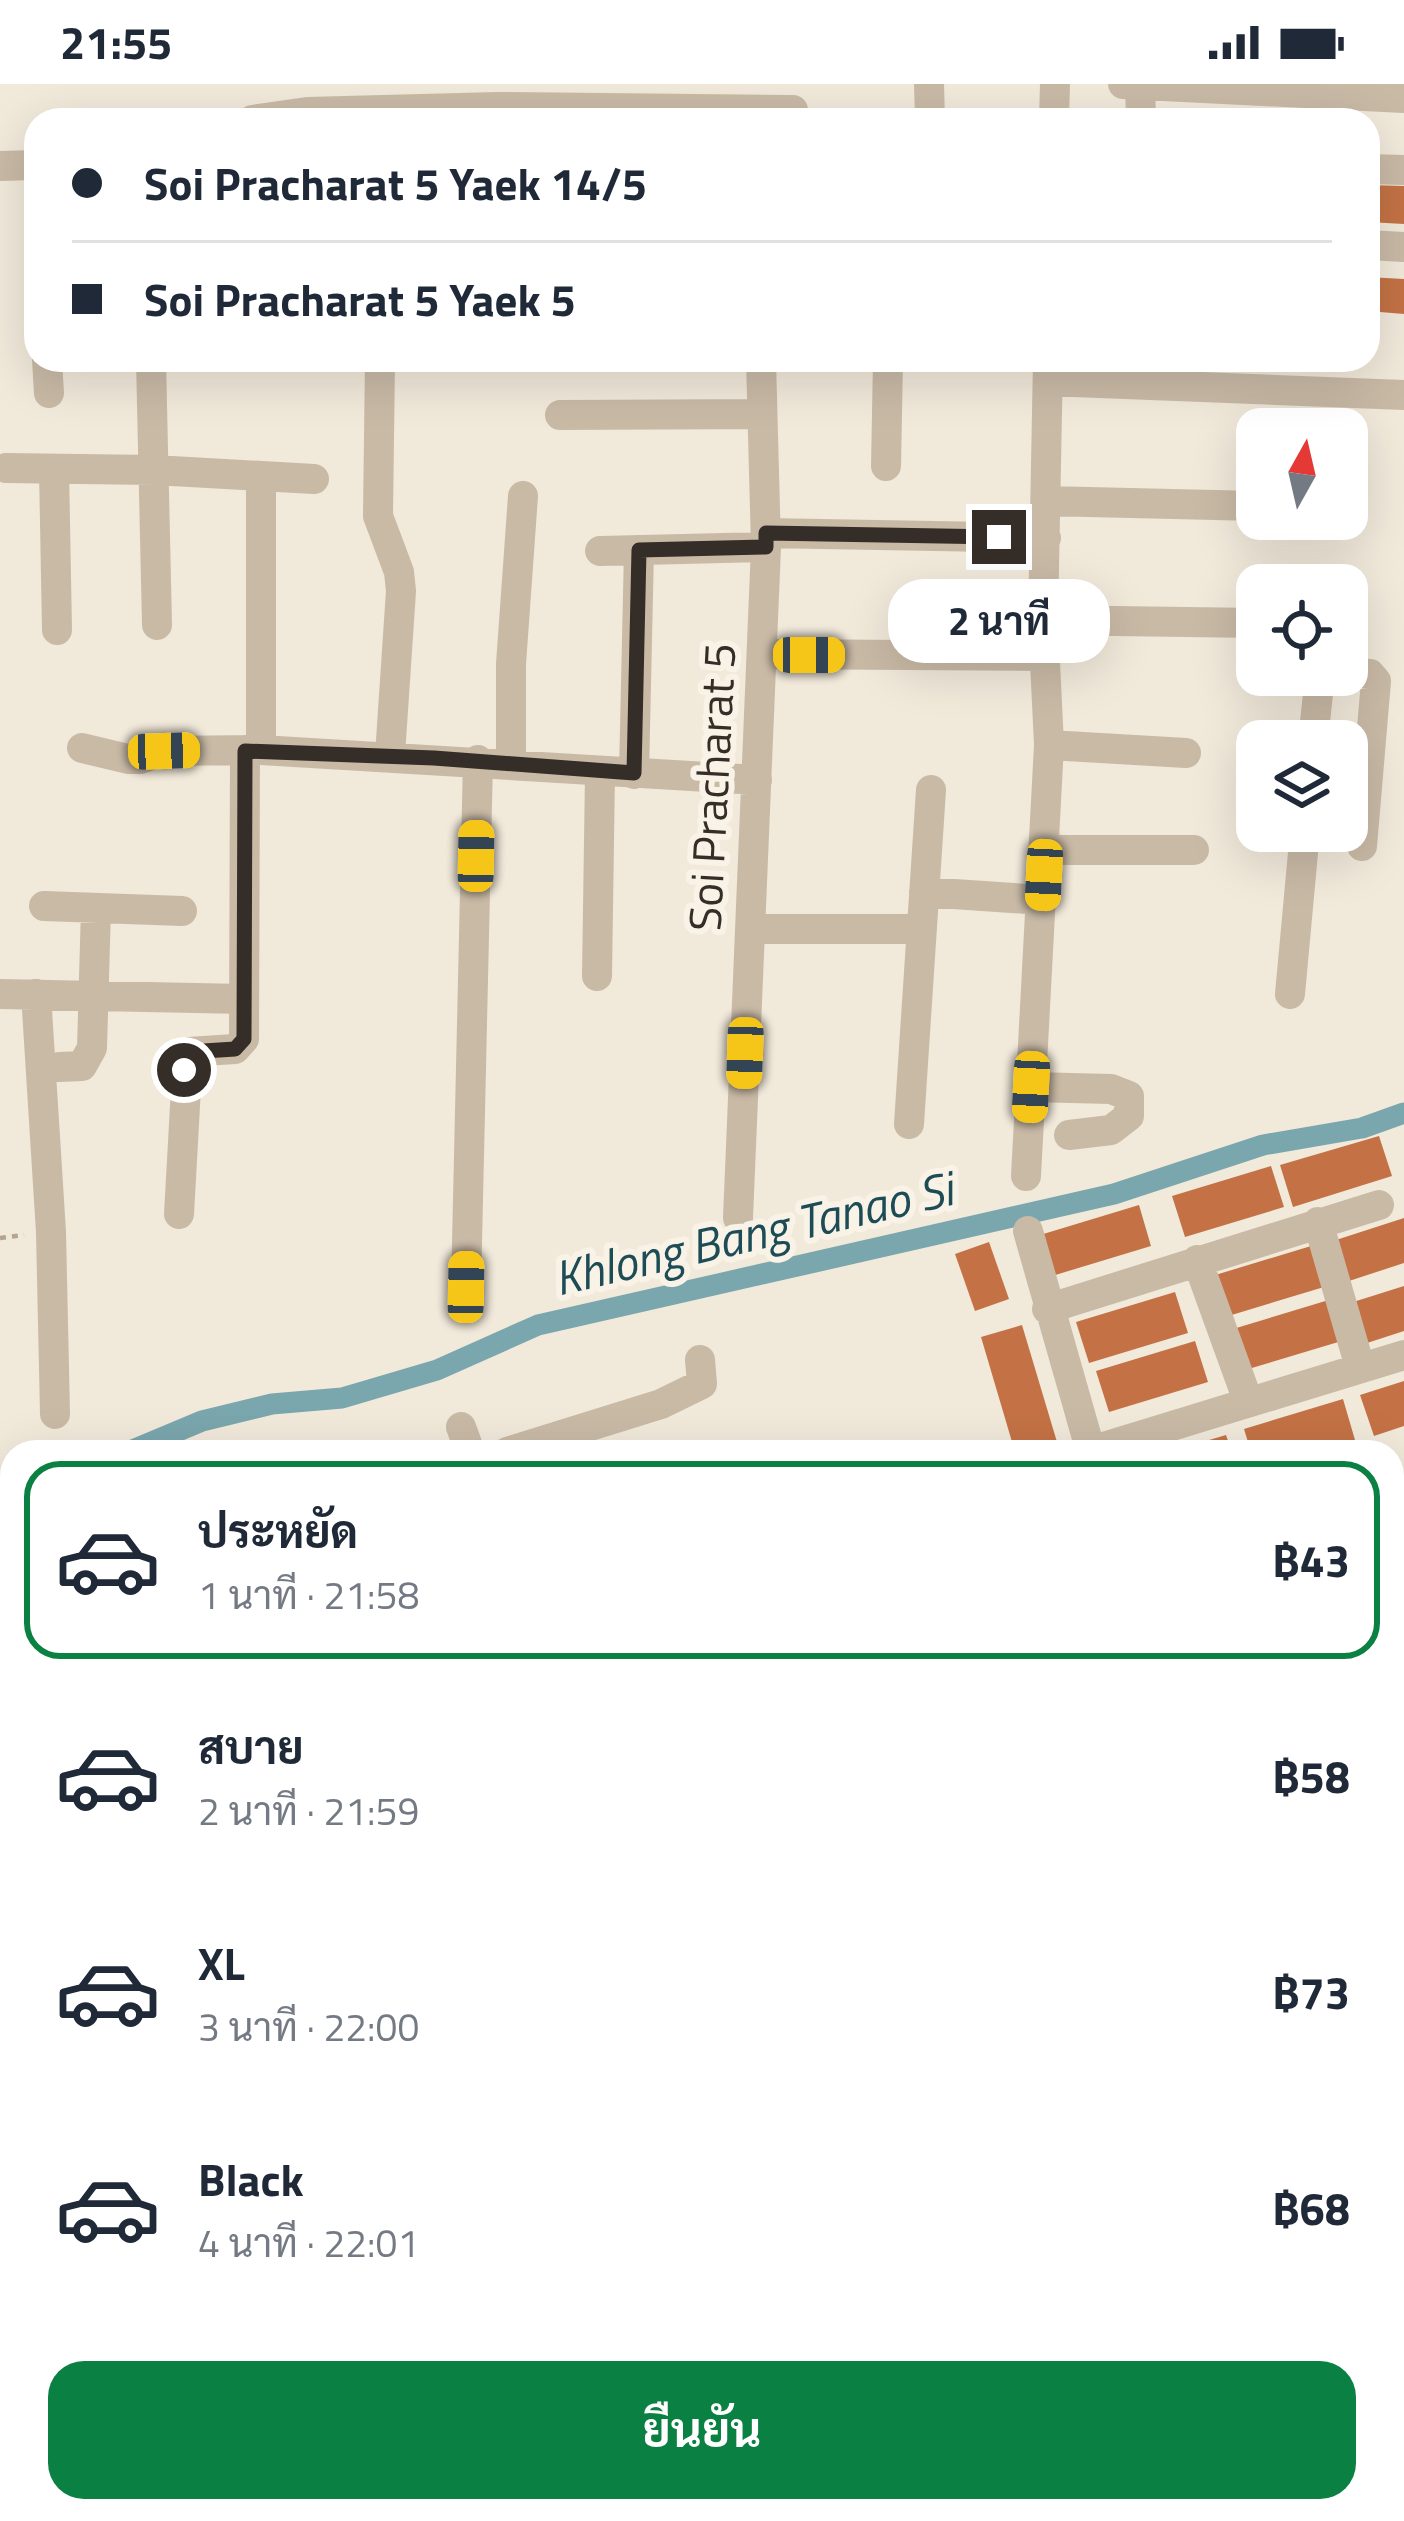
<!DOCTYPE html>
<html lang="th">
<meta charset="utf-8">
<style>
:root{--surface:#fff;--page:#f2f2f3;--text:#1f2937;--muted:#747a83;--line:#e0e1e3;--accent:#0b8043}
body{margin:0;font-family:"Titillium Web",Sarabun,sans-serif;background:var(--page);color:var(--text);height:100vh;display:flex;flex-direction:column;font-size:45px;white-space:nowrap}
*{box-sizing:border-box;margin:0}
p{font-size:39px;color:var(--muted)}
.icon{flex:none;width:66px;height:66px;fill:none;stroke:currentColor;stroke-width:2;stroke-linecap:round;stroke-linejoin:round}
.map{position:relative;flex:1;overflow:hidden}
.details{position:absolute;left:0px;top:1356px;width:1404px;height:1083px;display:flex;flex-direction:column;background:var(--surface);border-radius:36px 36px 0 0;box-shadow:0 12px 48px #0002}
.details>*{flex:none}
.top-card{position:absolute;left:24px;top:24px;width:1356px;height:264px;border-radius:36px;box-shadow:0 12px 48px #0002;display:grid;align-content:center;height:264px;padding:0 48px;background:var(--surface)}
.needle{width:78px;rotate:8deg}
.tools{position:absolute;left:1236px;top:324px;display:grid;gap:24px}
.tools a{display:grid;place-items:center;width:132px;height:132px;border-radius:24px;background:var(--surface);box-shadow:0 12px 48px #0002;font-size:60px}
.end{position:absolute;width:54px;height:54px;margin:-27px;border:15px solid #352d27;background:#fff;box-shadow:0 0 0 6px #fff}
.from{border-radius:50%}
.bubble{position:absolute;height:84px;border-radius:36px;background:var(--surface);box-shadow:0 12px 48px #0002;font-size:39px;font-weight:700;line-height:84px;text-align:center}
.car{position:absolute;width:36px;height:72px;margin:-36px -18px;border-radius:15px;box-shadow:0 0 9px 3px #0007;background:linear-gradient(#f5c518 24%,#345 0 40%,#f5c518 0 76%,#345 0 86%,#f5c518 0)}
.top-card b{display:flex;align-items:center;gap:42px;height:114px;font-size:45px}
.top-card b+b{border-top:3px solid var(--line)}
.top-card i{width:30px;height:30px;background:var(--text)}
ul{padding:21px 0 0;list-style:none}
li{display:flex;align-items:center;gap:36px;height:198px;margin:0 24px 18px;padding:0 24px;border:6px solid transparent;border-radius:36px}
li div{flex:1}
li b{display:block;font-size:45px}
li em{font-style:normal;font-weight:700}
li.active{border-color:var(--accent)}
li>.icon{width:108px;height:108px;stroke-width:1.5}
.button{display:flex;gap:24px;margin-top:auto;padding:24px 48px}
.button a{flex:1;height:138px;border-radius:36px;background:var(--accent);color:#fff;font-size:48px;font-weight:700;line-height:138px;text-align:center}
.status{display:flex;justify-content:space-between;align-items:center;height:84px;padding:0 60px;background:var(--surface);direction:ltr}
.status svg{height:33px;fill:currentColor}
.map>svg:first-child{display:block}
</style>
<div class="status"><b>21:55</b><svg viewBox="0 0 49 12"><path d="M0 12V9h3v3zM5 12V6h3v6zM10 12V3h3v9zM15 12V0h3v12zM26 1h20v11H26zM47 4h2v5h-2z"/></svg></div>
<div class="map">
<svg width="1404" height="2437" viewBox="0 0 1404 2437">
<rect width="100%" height="100%" fill="#f1e9da"/>
<g fill="none" stroke-linecap="round" stroke-linejoin="round">
<path stroke="#7aa6ae" stroke-width="21" d="M128 1368 202 1337 272 1320 342 1314 437 1286 538 1241 1114 1110 1263 1061 1362 1044 1404 1029
M0 1427 12 1422"/>
</g>
<path fill="#c47245" d="M1368 101 1404 102V140L1368 138Z
M1368 193 1404 195V230L1368 227Z
M1379 1052 1392 1092 1293 1123 1280 1081Z
M1271 1082 1284 1123 1185 1153 1172 1112Z
M1139 1121 1151 1162 1052 1192 1040 1151Z
M1404 1134V1179L1349 1197 1336 1156Z
M989 1158 1009 1215 975 1227 955 1170Z
M1311 1162 1324 1203 1225 1233 1212 1192Z
M1404 1202V1247L1364 1260 1350 1219Z
M1175 1208 1188 1249 1089 1279 1076 1238Z
M1332 1215 1345 1256 1245 1286 1233 1245Z
M1022 1241 1057 1358 1015 1368 981 1253Z
M1195 1257 1208 1298 1109 1328 1096 1287Z
M1404 1297V1342L1374 1352 1360 1311Z
M1343 1315 1355 1356 1315 1368H1251L1244 1345Z
M1226 1351 1232 1368H1173L1172 1367Z
M1404 1478V1502L1392 1505V1482Z
M1404 1953V2027L1392 2033V1959Z
M1392 2346 1404 2347V2436L1337 2430V2427H1392Z
M1248 2427 1281 2430 1280 2437H1247Z"/>
<g fill="none" stroke-linecap="round" stroke-linejoin="round">
<path stroke="#b5a491" stroke-width="4.5" stroke-dasharray="6 6" stroke-linecap="butt" d="M0 1154 24 1151
M0 1483 12 1481"/>
<path stroke="#c9baa6" stroke-width="30" d="M929 0 930 36
M1123 0 1404 14
M1140 1 1141 36
M252 36 307 28 498 23 793 26
M1054 36 1055 0
M0 82 36 81
M1368 85 1404 86
M1368 161 1404 163
M47 276 49 309
M151 276 157 541
M380 276 378 432 399 488 401 507 390 671
M1048 297 1404 311
M560 331 762 330
M886 382 888 276
M6 384 154 386 314 395
M54 385 57 546
M1046 417 1257 422
M766 449 1046 454
M600 467 766 463
M1043 536 1257 539
M762 570 1045 572
M1347 588 1370 590 1376 597 1362 762
M1313 657 1320 591
M1049 661 1186 669
M82 664 128 675H140L163 667 261 666 757 696
M261 666V392
M511 681V580L523 412
M634 690 639 466
M1045 766H1194
M924 808 1042 816
M44 822 182 827
M750 845H922
M597 892 600 689
M0 910 244 915
M36 910 51 1148 55 1330
M1290 910 1305 747
M59 983 82 982 92 964 96 824
M1031 1003 1111 1005 1129 1012V1032L1111 1046 1069 1051
M909 1040 931 706
M1026 1092 1049 661 1043 536 1048 276
M179 1130 188 968 235 965 244 955 245 666
M738 1134 766 463 761 276
M1318 1138 1360 1283
M1028 1147 1091 1368
M1197 1176 1248 1317
M466 1203 478 676
M1047 1225 1379 1121
M461 1343 470 1368
M507 1368 661 1320 702 1300 700 1276
M1087 1368 1404 1271
M1392 1429 1404 1426
M1392 1581 1402 1616
M1392 1649 1404 1645
M0 1916 12 1871
M0 2105 12 2108
M1392 2291 1404 2290
M127 2427 128 2437
M605 2437 607 2427
M1227 2437 1228 2427"/>
<path stroke="#776658" stroke-width="30" d="M1392 2045 1404 2039
M1392 2096 1404 2091
M1392 2144 1404 2139
M1392 2198 1404 2193
M0 2310H12
M0 2344H12
M0 2382H12
M0 2429 24 2427"/>
</g>
<g fill="none" stroke-linecap="round" stroke-linejoin="round">
<path stroke="#352d27" stroke-width="15" d="M184 986 188 968 235 965 244 955 245 667 434 674 634 689 639 466 766 463V449L999 453"/>
</g>
<g text-anchor="middle" dominant-baseline="central" stroke-width="12" stroke-linejoin="round" paint-order="stroke">
<g font-size="45" fill="#352d27" stroke="#f9f2e6">
<text transform="translate(711 703) rotate(-87)">Soi Pracharat 5</text>
</g>
<g font-size="48" font-style="italic" fill="#1d4c56" stroke="#f9f2e6">
<text transform="translate(753 1149) rotate(-13)">Khlong Bang Tanao Si</text>
</g>
</g>
</svg>
<div class="tools">
<a><svg class="needle" viewBox="-14 -14 28 28"><path d="M0-13l5 13h-10z" fill="#e53935"/><path d="M0 13l5-13h-10z" fill="#747a83"/></svg></a>
<a><svg class="icon" aria-label="locate" viewBox="0 0 24 24"><circle cx="12" cy="12" r="6"/><path d="M12 2v4M12 18v4M2 12h4M18 12h4"/></svg></a>
<a><svg class="icon" aria-label="layers" viewBox="0 0 24 24"><path d="M12 4l9 5-9 5-9-5zM3 14l9 5 9-5"/></svg></a>
</div>
<i class="end from" style="left:184px;top:986px"></i>
<i class="end" style="left:999px;top:453px"></i>
<div class="bubble" style="left:888px;top:495px;width:222px">2 นาที</div>
<i class="car" style="left:809px;top:571px;rotate:90deg"></i>
<i class="car" style="left:164px;top:667px;rotate:88deg"></i>
<i class="car" style="left:476px;top:772px;rotate:1deg"></i>
<i class="car" style="left:1044px;top:791px;rotate:183deg"></i>
<i class="car" style="left:745px;top:969px;rotate:182deg"></i>
<i class="car" style="left:1031px;top:1003px;rotate:183deg"></i>
<i class="car" style="left:466px;top:1203px;rotate:1deg"></i>
<div class="top-card">
<b><i class="from"></i>Soi Pracharat 5 Yaek 14/5</b>
<b><i></i>Soi Pracharat 5 Yaek 5</b>
</div>
<section class="details">
<ul>
<li class="active"><svg class="icon" aria-label="car" viewBox="0 0 24 24"><path d="M5 17H2v-5l4-1 3-4h7l3 4 3 1v5h-3M9 17h6M6 11h13"/><circle cx="7" cy="17" r="2"/><circle cx="17" cy="17" r="2"/></svg><div><b>ประหยัด</b><p>1 นาที · 21:58</p></div><em>฿43</em></li>
<li><svg class="icon" aria-label="car" viewBox="0 0 24 24"><path d="M5 17H2v-5l4-1 3-4h7l3 4 3 1v5h-3M9 17h6M6 11h13"/><circle cx="7" cy="17" r="2"/><circle cx="17" cy="17" r="2"/></svg><div><b>สบาย</b><p>2 นาที · 21:59</p></div><em>฿58</em></li>
<li><svg class="icon" aria-label="car" viewBox="0 0 24 24"><path d="M5 17H2v-5l4-1 3-4h7l3 4 3 1v5h-3M9 17h6M6 11h13"/><circle cx="7" cy="17" r="2"/><circle cx="17" cy="17" r="2"/></svg><div><b>XL</b><p>3 นาที · 22:00</p></div><em>฿73</em></li>
<li><svg class="icon" aria-label="car" viewBox="0 0 24 24"><path d="M5 17H2v-5l4-1 3-4h7l3 4 3 1v5h-3M9 17h6M6 11h13"/><circle cx="7" cy="17" r="2"/><circle cx="17" cy="17" r="2"/></svg><div><b>Black</b><p>4 นาที · 22:01</p></div><em>฿68</em></li>
</ul>
<div class="button"><a>ยืนยัน</a></div>
</section>
</div>
